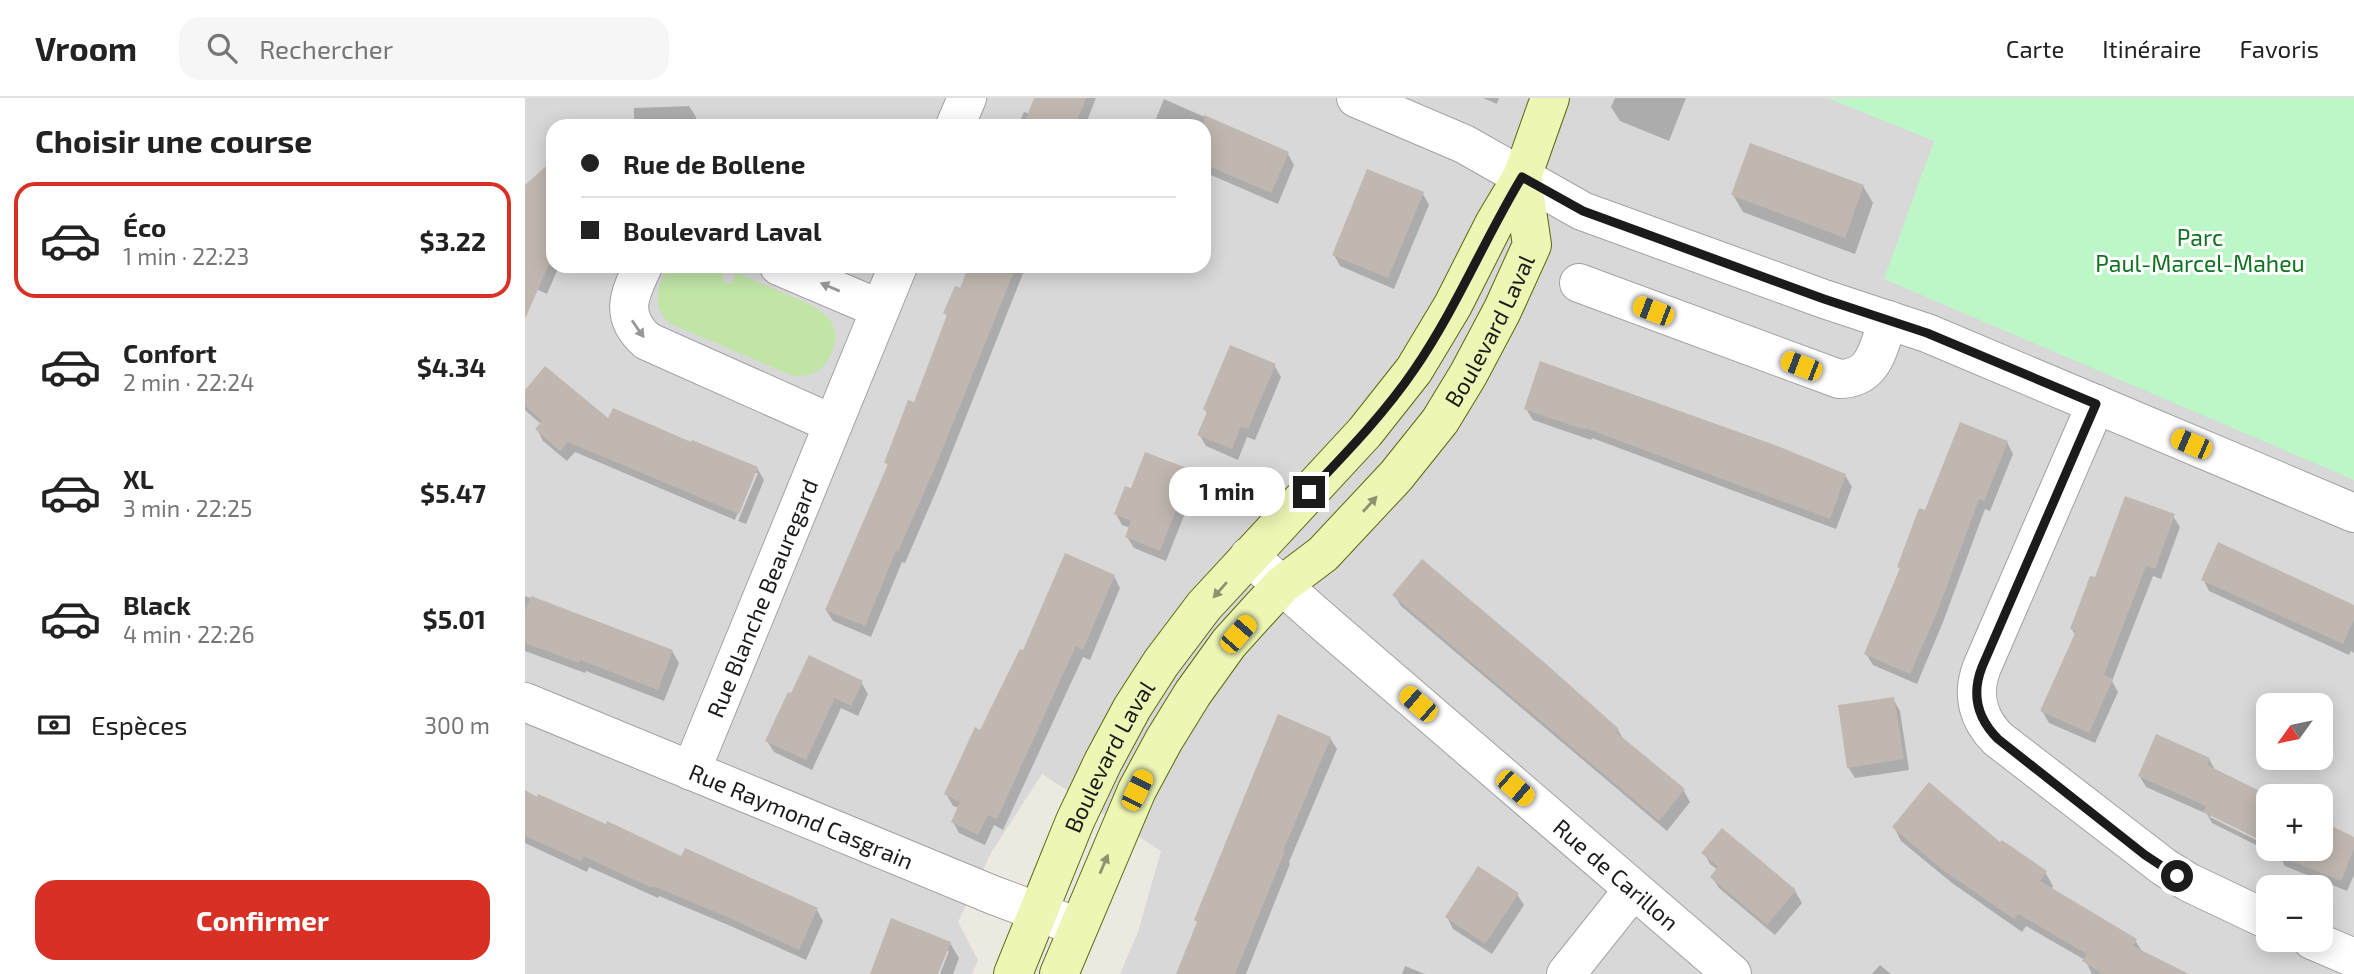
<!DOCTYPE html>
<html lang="fr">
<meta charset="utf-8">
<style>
:root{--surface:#fff;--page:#f6f6f6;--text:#222;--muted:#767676;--line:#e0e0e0;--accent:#d93025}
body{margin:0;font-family:"Exo 2",sans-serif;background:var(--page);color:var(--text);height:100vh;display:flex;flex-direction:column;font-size:26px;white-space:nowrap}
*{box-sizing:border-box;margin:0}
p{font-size:23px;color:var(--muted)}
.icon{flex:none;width:38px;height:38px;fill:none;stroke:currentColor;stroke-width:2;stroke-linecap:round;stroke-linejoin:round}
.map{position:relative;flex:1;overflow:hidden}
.sheet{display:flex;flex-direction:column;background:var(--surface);width:525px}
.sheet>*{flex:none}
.banner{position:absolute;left:21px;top:21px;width:665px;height:154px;border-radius:21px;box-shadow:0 4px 18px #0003;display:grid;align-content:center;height:154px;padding:0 35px;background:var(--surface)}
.needle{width:46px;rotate:237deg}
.tools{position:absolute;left:1731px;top:595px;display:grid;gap:14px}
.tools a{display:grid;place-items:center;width:77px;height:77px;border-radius:14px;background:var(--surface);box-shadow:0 4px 18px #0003;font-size:35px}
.end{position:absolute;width:32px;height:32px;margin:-16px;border:9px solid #1b1b1b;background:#fff;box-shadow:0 0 0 4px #fff}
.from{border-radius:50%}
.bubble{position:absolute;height:49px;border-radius:21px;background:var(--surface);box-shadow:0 4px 18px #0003;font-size:23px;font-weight:700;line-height:49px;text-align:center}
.car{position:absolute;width:21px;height:42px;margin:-21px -10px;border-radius:9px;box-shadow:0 0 5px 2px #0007;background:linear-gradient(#f5c518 24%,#345 0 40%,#f5c518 0 76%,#345 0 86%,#f5c518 0)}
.banner b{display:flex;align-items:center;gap:24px;height:66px;font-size:26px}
.banner b+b{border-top:2px solid var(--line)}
.banner i{width:18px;height:18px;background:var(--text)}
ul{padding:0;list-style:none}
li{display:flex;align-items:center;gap:21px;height:116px;margin:0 14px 10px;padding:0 21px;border:4px solid transparent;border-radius:21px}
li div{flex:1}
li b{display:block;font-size:26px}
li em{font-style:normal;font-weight:700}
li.selected{border-color:var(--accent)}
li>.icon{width:63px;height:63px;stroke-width:1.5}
h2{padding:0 35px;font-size:32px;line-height:84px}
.pay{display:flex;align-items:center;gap:18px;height:77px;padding:0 35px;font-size:26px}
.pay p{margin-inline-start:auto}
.primary-button{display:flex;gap:14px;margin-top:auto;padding:14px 35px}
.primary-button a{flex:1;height:80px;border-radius:21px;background:var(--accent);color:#fff;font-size:28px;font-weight:700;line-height:80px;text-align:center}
header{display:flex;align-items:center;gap:42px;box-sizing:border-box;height:98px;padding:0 35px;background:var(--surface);border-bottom:2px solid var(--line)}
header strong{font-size:33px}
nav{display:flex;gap:38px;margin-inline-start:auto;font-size:24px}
.search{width:490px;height:63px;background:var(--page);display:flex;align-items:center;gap:18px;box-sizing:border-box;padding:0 24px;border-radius:21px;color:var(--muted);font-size:26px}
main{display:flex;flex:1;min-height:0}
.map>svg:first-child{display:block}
</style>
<header>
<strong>Vroom</strong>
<div class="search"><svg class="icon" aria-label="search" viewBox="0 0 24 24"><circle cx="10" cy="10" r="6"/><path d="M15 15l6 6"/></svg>Rechercher</div>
<nav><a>Carte</a><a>Itinéraire</a><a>Favoris</a></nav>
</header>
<main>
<section class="sheet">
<h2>Choisir une course</h2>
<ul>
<li class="selected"><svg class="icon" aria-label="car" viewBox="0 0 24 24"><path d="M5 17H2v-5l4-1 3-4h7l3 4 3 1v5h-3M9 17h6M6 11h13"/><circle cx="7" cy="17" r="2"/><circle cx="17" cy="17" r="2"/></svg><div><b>Éco</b><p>1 min · 22:23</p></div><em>$3.22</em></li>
<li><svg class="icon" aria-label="car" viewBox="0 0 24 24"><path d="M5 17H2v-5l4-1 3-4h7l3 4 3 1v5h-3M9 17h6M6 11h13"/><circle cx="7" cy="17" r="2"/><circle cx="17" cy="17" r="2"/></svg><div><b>Confort</b><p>2 min · 22:24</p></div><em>$4.34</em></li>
<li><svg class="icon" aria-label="car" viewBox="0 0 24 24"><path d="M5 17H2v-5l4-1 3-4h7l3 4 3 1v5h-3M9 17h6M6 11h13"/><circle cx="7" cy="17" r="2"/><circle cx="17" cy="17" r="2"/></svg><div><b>XL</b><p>3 min · 22:25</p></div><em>$5.47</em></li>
<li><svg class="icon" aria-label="car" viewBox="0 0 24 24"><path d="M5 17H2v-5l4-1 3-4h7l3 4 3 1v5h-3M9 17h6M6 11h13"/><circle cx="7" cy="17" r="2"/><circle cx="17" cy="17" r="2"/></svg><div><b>Black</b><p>4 min · 22:26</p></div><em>$5.01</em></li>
</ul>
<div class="pay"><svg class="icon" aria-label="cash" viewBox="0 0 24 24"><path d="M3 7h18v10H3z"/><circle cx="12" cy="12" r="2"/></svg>Espèces<p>300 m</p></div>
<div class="primary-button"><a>Confirmer</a></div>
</section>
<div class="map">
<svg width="1829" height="876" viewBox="0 0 1829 876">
<rect width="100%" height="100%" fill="#ece9e0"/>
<path fill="#d9d8d8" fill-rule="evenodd" d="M0 0H1829V876H595L613 834 636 753 517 676 467 753 433 824 453 862 447 876H0ZM28 28H679V168H28ZM1743 607H1796V660H1743ZM1743 698H1796V751H1743ZM1743 789H1796V842H1743Z"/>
<path fill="#c0e5a7" d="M146 168H194L201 171 196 182 207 186 211 174C228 182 245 189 261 196 290 208 325 221 304 260 297 274 283 279 268 278L144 225C126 208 131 185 146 168Z"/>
<path fill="#bdf6c7" d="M1303 0H1829V382L1359 181 1409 43Z"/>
<path fill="#0003" d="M511 0H571L560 28H493L499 14 505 16Z
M958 0H974L972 6Z
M1090 0H1161L1144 43 1095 23 1086 9Z
M639 1 763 56 769 67 753 106 679 74V28H628Z
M164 8 171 19V24L181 28H109V10Z
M28 64V168H34L22 196 0 186Z
M1338 88 1348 105 1330 156 1218 114 1208 97Z
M898 96 904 107 869 191 815 168 809 157Z
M444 168H501L415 384 380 465 377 464 346 539 308 523 301 512 364 369 361 364 390 306 423 220 420 215 435 192Z
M749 267 756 279 730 342 722 339 713 362 681 348 674 336 682 316 680 311Z
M0 295 84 323 167 346 232 370 239 382 221 426 213 423 233 375H229L210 422 50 354 42 363 18 343 12 331 16 326 0 312Z
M1001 311 1320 377 1327 389 1311 431 1067 340 1066 342 1008 322Z
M1482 344 1488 356 1465 413 1460 411 1418 524 1392 586 1348 567 1341 556 1376 472 1374 469 1402 414Z
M665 374 672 385 641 463 609 450 602 439 605 430 597 427 591 416 607 392Z
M1648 418 1655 429 1636 481 1628 478 1587 583 1593 594 1570 645 1524 625 1517 613 1551 538 1546 530 1571 482Z
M589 478 595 490 565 562 558 559 478 732 469 727 460 747 434 735 428 724 434 710 428 708 421 696 499 554Z
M1678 481 1829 509V555L1826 553 1824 557 1684 493Z
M0 495V498L147 553 154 565 139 603 61 573 60 575 0 553Z
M869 497 1093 632 1100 644 1159 693 1165 704 1142 733 876 508Z
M336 584 343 596 333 618 316 610 287 672 249 654 242 643 264 596Z
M1368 601 1375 613 1384 672 1330 680 1323 669Z
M805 640 812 651 764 764 765 766 721 876H653L673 826Z
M1684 661 1691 673 1743 699V744L1685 715V719L1743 748V751H1749L1761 757 1763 754 1757 751H1796V729L1829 743V777L1822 793 1760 768 1755 759 1687 725 1682 716 1621 689 1614 677Z
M0 694 157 760 292 812 298 823 281 862 208 829 134 798 133 800 64 769 62 774 0 745Z
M1369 729 1476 747 1520 774 1528 788 1526 792 1610 842 1618 855 1660 876H1567L1560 862 1501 828 1497 834 1427 785 1376 743Z
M1197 733 1270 793 1277 805 1250 837 1194 790 1187 779 1193 772 1185 766 1179 755Z
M992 796 999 807 967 856 928 831 922 819Z
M425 845 434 860 428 876H415L424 853H421L412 876H347Z
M1355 867 1366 876H1347Z
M880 868 900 876H877Z"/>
<path fill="#c0b8b0" d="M509 0H561L550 28H498Z
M679 17 764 54 746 95 679 66Z
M1225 45 1339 87 1320 140 1206 97Z
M28 62V157L0 221V87Z
M842 71 899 94 863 180 807 157Z
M444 168H470L488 176 409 372 373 454 371 453 340 528 300 512 363 366 359 365 383 302 389 304 422 217 418 215 430 188 435 190Z
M705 247 751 266 723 331 716 328 707 351 672 337 682 314 678 311Z
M1015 263 1250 347 1321 376 1305 421 1060 330V332L999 311Z
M20 268 83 320 88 310 166 344 167 342 233 369 214 416 43 344 35 353 10 331 17 323 0 308V292Z
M1435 324 1483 343 1459 403 1454 401 1413 512 1385 576 1339 556 1375 470 1372 469 1394 410 1400 412Z
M620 354 667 372 635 453 600 439 606 423 589 416 600 388 606 390Z
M1600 398 1650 416 1630 471 1621 468 1579 577 1588 581 1564 635 1515 613 1551 533 1545 531 1565 478 1570 479Z
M1693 444 1829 507V522L1818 546 1676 482Z
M540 455 590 477 558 552 551 548 472 721 463 717 453 737 426 724 435 704 419 696 450 629 455 632 495 551 498 552Z
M897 461 1020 565 1094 631 1091 634 1160 691 1134 723 867 497Z
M6 498 148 552 133 592 55 562 54 565 0 545V513Z
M284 557 338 583 326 608 310 600 281 662 240 643 263 594 266 595Z
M1369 599 1379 661 1322 670 1313 607Z
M753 616 806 639 758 753H760L710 876H651L672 824 669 822Z
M1631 636 1685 660 1682 667 1743 697V746L1678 714 1681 708 1613 678Z
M1404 684 1475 744 1477 742 1522 773 1515 783 1612 841 1608 848 1664 876H1578L1557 863 1562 856 1493 816 1489 821 1418 772 1367 729Z
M0 692 12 699 13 696 81 726 82 723 156 758 160 750 293 810 274 852 200 818 128 788 127 790 58 758 56 763 0 738Z
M1796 723 1829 739V751L1816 783 1739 752 1796 751Z
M1197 730 1271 792 1242 827 1185 779 1193 768 1176 755Z
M953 768 994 795 960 846 920 819Z
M366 820 426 844 413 876H345Z"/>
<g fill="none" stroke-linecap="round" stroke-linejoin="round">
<defs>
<g id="street">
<path d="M831 0 939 46 1057 113 1299 201 1402 235 1829 415"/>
<path d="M430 28 442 0"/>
<path d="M118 168C104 197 94 218 122 243L308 326"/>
<path d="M254 168 355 211"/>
<path d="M1054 185 1314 281C1350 281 1353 250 1363 222"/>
<path d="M1571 306 1457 569C1446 597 1453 621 1473 641L1639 769 1663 784 1743 822"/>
<path id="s1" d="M724 458 795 521 1207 876"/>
<path id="s2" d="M0 604 468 797 553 829"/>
<path id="s3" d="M166 673 373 168"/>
<path d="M1787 842 1829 860"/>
<path d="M1041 876 1108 792"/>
</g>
<g id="secondary">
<path id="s4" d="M488 876 550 723 578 664 607 610 636 565 679 508 840 334 889 272 928 207 969 126 997 79 1025 0"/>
<path id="s5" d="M534 876 612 692 639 642 668 595 704 545 733 513 757 487 798 456 871 378 915 323 943 277 977 213 1007 147 997 79"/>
</g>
</defs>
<use href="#street" stroke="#a2a2a2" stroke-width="40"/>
<use href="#secondary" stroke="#586b09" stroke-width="40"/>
<use href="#street" stroke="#fff" stroke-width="38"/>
<use href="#secondary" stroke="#edf6b4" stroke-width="38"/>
</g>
<defs><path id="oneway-solid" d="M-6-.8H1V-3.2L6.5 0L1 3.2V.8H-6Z" transform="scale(1.75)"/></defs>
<g fill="#989898">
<use href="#oneway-solid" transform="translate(305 189) rotate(-157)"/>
<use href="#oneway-solid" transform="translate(113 231) rotate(55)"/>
</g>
<g fill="#8e936f">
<use href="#oneway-solid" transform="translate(845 406) rotate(-48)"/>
<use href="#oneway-solid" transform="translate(695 492) rotate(131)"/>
<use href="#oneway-solid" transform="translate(579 766) rotate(-67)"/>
</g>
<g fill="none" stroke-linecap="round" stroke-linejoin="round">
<path stroke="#1b1b1b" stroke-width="9" d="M784 394C821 355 859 316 889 272 931 211 959 142 997 79L1058 113 1299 201 1402 235 1571 306 1457 569C1446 597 1453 621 1473 641L1620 757 1652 778"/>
</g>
<g text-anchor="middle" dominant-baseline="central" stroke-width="6" stroke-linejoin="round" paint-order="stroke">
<g font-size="23" fill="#0f7220" stroke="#fff">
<text x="1675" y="139">Parc<tspan x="1675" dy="26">Paul-Marcel-Maheu</tspan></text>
</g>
<g font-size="23" fill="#1b1b1b" stroke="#fff">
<text stroke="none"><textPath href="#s5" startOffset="784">Boulevard Laval</textPath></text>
<text stroke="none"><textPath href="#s3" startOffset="187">Rue Blanche Beauregard</textPath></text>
<text stroke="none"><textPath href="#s4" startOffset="238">Boulevard Laval</textPath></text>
<text stroke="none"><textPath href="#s2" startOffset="299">Rue Raymond Casgrain</textPath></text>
<text stroke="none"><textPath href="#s1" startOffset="486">Rue de Carillon</textPath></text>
</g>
</g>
</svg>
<div class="tools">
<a><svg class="needle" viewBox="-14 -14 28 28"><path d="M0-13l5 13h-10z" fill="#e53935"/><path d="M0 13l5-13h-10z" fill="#767676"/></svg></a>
<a>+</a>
<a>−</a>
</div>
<i class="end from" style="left:1652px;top:778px"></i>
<i class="end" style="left:784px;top:394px"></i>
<div class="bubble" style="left:644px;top:369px;width:116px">1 min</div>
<i class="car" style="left:1128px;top:213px;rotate:291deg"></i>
<i class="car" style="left:1276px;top:268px;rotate:291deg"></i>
<i class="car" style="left:1666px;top:346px;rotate:293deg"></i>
<i class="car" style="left:713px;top:536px;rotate:41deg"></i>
<i class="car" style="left:893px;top:606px;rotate:311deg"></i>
<i class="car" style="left:990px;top:690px;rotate:131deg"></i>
<i class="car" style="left:612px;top:692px;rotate:26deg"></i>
<div class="banner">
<b><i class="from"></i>Rue de Bollene</b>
<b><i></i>Boulevard Laval</b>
</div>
</div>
</main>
